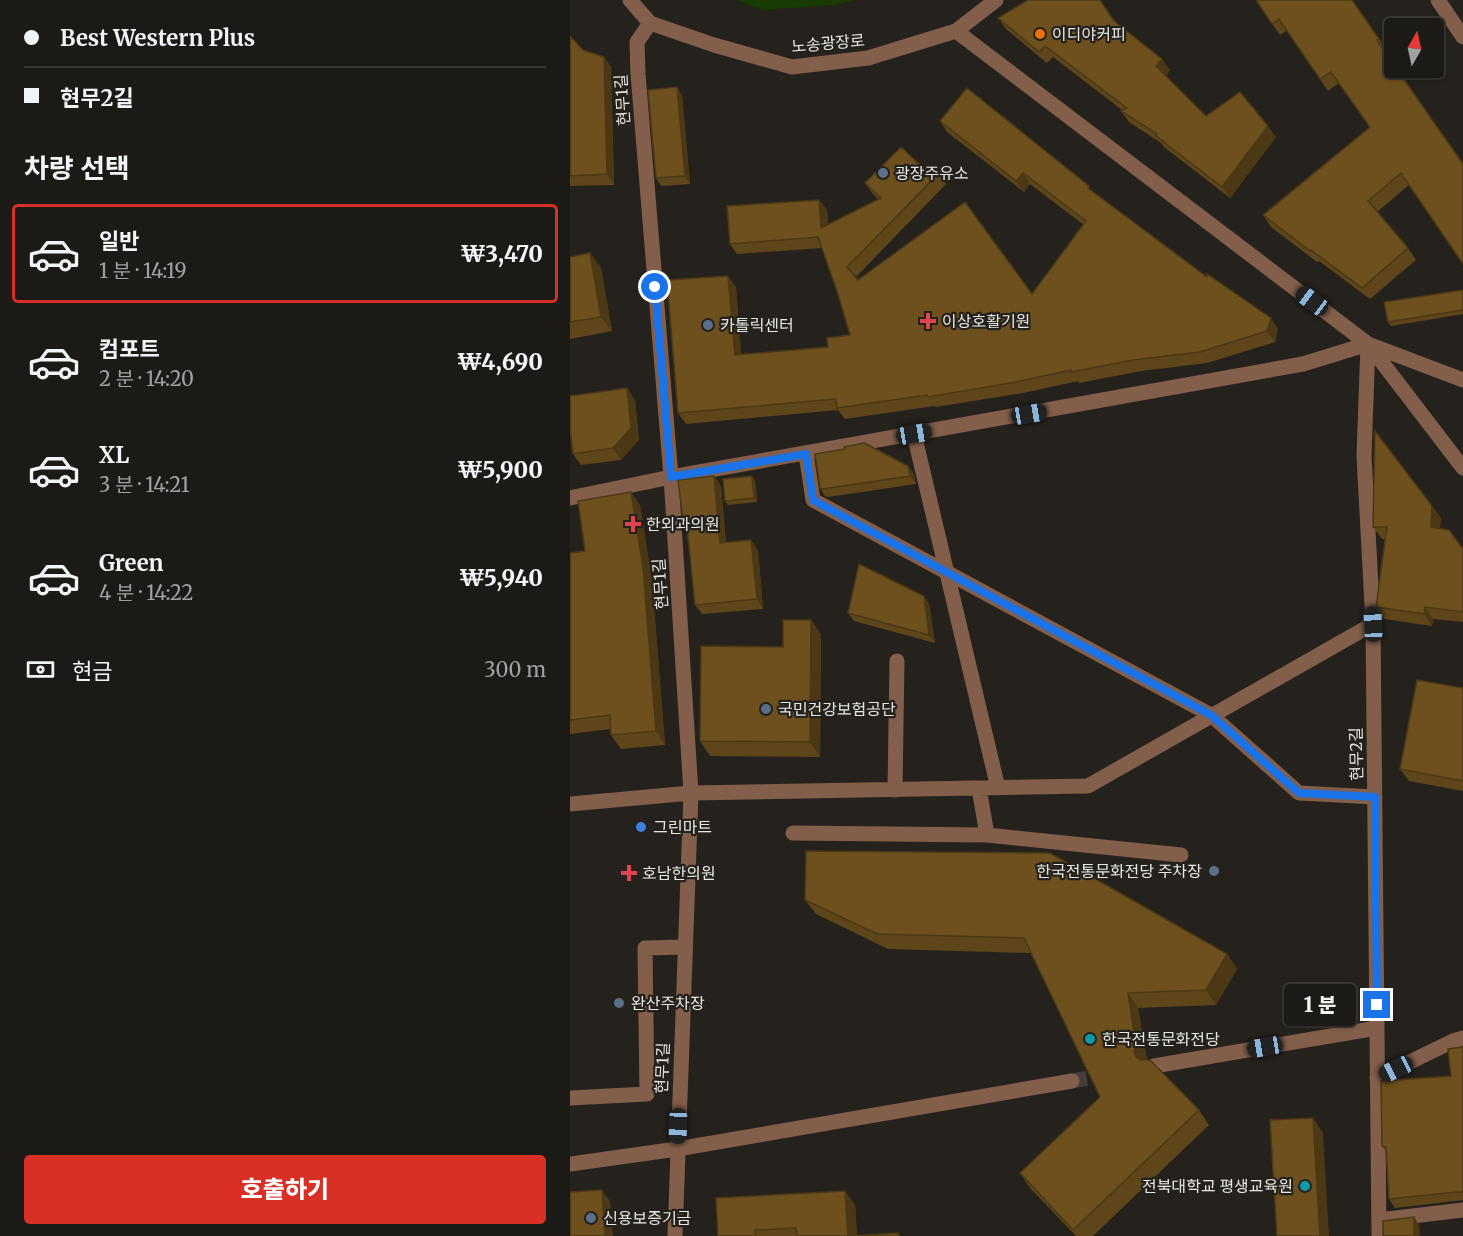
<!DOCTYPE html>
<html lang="ko">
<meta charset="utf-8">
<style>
:root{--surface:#1c1a16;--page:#25231f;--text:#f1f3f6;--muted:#a0a1a1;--line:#3a3835;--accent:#d93025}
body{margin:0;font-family:Merriweather,"Noto Sans KR",serif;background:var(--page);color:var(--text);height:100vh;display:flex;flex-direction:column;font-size:22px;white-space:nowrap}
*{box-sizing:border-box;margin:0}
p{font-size:20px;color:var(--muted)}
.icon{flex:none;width:33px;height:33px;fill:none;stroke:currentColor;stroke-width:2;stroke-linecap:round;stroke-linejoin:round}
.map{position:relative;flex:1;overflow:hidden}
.side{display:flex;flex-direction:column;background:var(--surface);width:570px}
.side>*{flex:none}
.top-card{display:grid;align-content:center;height:132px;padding:0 24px;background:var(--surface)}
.needle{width:39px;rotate:9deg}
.fabs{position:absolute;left:814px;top:18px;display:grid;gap:12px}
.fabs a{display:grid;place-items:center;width:60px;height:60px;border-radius:6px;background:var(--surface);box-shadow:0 2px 4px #0004,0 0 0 2px var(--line);font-size:30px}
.end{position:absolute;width:27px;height:27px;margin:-14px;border:8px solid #1a73e8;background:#fff;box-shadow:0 0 0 3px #fff}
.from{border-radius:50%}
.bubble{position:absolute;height:42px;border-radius:6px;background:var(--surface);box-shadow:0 2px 4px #0004,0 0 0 2px var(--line);font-size:20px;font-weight:800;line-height:42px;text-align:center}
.car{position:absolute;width:18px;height:36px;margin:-18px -9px;border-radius:8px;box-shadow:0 0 4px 2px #0007;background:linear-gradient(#222 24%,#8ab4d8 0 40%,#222 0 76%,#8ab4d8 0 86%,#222 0)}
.top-card b{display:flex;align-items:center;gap:21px;height:57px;font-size:22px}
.top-card b+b{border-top:2px solid var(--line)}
.top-card i{width:15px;height:15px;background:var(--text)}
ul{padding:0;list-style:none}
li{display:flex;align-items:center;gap:18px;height:99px;margin:0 12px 9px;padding:0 12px;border:3px solid transparent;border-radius:6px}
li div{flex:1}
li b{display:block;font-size:22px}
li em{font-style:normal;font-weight:800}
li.selected{border-color:var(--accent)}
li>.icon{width:54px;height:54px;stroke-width:1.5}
h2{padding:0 24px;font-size:27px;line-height:72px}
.pay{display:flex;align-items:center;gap:15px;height:66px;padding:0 24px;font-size:22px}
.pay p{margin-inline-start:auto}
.button{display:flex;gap:12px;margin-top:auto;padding:12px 24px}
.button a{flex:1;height:69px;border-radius:6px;background:var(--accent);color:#fff;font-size:24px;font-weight:800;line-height:69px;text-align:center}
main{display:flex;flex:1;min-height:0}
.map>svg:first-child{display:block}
</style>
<main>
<section class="side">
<div class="top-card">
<b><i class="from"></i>Best Western Plus</b>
<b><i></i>현무2길</b>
</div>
<h2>차량 선택</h2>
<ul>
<li class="selected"><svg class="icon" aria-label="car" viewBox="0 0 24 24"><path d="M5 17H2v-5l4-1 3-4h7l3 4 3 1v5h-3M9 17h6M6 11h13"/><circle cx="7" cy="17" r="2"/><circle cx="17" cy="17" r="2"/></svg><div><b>일반</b><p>1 분 · 14:19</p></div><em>₩3,470</em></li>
<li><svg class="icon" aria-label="car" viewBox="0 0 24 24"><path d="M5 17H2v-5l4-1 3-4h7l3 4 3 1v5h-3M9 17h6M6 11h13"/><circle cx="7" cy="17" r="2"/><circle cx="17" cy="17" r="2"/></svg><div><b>컴포트</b><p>2 분 · 14:20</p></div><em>₩4,690</em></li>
<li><svg class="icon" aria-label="car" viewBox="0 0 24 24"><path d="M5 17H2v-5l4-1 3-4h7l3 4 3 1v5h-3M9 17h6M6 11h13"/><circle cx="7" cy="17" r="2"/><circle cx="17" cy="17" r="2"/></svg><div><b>XL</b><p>3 분 · 14:21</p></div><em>₩5,900</em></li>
<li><svg class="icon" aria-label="car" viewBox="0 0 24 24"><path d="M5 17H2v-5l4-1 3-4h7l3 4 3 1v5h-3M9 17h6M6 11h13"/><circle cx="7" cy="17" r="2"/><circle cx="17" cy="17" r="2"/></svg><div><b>Green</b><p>4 분 · 14:22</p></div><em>₩5,940</em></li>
</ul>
<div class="pay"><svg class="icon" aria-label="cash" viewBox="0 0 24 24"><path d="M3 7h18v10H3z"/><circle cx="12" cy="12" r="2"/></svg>현금<p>300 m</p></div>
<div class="button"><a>호출하기</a></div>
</section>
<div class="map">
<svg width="893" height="1236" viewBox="0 0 893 1236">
<rect width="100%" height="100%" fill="#25221d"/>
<path fill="#173b00" d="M167 0H284L265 5 192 10Z"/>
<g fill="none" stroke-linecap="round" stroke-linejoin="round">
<path stroke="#423f3a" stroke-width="15" stroke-dasharray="15 8" stroke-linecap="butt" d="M502 1081 540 1074"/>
<path stroke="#835e4a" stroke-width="15" d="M60 0 80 23 144 45 222 67 298 58 386 31 426 0
M868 0 893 37
M80 23 67 42 68 74 101 477 121 793 105 1236
M386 31 798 344 893 468
M798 344 794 456 803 624 809 1236
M344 434 428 788
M236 454 243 500 641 715 729 793 805 797
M0 498 101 477 733 364 798 344 893 380
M409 788 417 835 611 855
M325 790 327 661
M0 804 121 793 518 786 803 624
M223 833 417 835
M584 1066 807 1028
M807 1078 883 1041 893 1038
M0 1098 77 1094 75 948 115 947
M0 1164 107 1149 502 1081
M809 1220 893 1210"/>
</g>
<path fill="#5e451a" d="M686 0H782L817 50 815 52 839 185 807 212 838 248 846 260 800 299 749 261 747 262 701 227 693 215 800 127 769 83 758 91 717 30 710 35Z
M428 18 545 21 600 70 596 76 636 116 706 137 660 198 594 147 591 143 559 122 551 111 552 110 483 57 477 63 436 29Z
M0 36 13 50 34 57 41 67 44 185 0 186Z
M112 95 120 184 91 186 86 178Z
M370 121 524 193 637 277 708 329 705 342 637 363 571 371 509 383 508 381 453 393 366 407 364 406 275 419 268 410 116 424 108 413 166 287 171 354 258 347 280 335 268 294 252 248 167 254 160 244 249 200 257 210 258 225 308 199 303 194 295 183 360 174 367 171 376 184 286 277 288 280 462 294 514 225 460 184 454 192 377 132Z
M20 253 31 268 42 331 0 339V257Z
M893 290V314L821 326 818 322Z
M65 400 69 440 51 460 11 465 3 454Z
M344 474 346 484 258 497 255 496 250 488Z
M144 476 151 486 156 543 188 550 193 609 132 614 125 605 117 532 114 527Z
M185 480 187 502 158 505 155 501Z
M70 505 82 581 95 745 51 749 41 735V729L0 734V553L15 551Z
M862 506 871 518 870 528 893 549V622L863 619 862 626 814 619 806 607 815 539H812L803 527Z
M354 596 359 604 365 643 284 621 278 613Z
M241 620 251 635 250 757 140 756 130 741 213 647Z
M893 688V791L839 781 830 769Z
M235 900 657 954 667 969 646 1005 568 1008 577 1060 629 1110 639 1125 523 1236H506L460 1188 450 1173 530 1097 461 953 318 949 246 914Z
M893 1047V1200L825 1208 819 1199 816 1152 812 1146 881 1076Z
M285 1205 287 1236 328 1233 330 1236H148Z"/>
<path fill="#4c3815" d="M34 57 41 67 44 185 37 174Z
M592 59 600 70 594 77 586 66Z
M107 87 112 95 120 184 115 176Z
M698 126 706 137 660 198 652 187Z
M453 173 460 184 454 192 446 181Z
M249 200 257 210 259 239 251 228Z
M20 253 31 268 42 331 31 317Z
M158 276 166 287 172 365 165 355Z
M701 318 708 329 705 342 697 331Z
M57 388 65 400 69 440 51 460 43 448Z
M338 466 344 474 346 484 340 476Z
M144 476 151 486 156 553 150 543Z
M182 476 185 480 187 502 184 498Z
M61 492 70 505 82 581 95 745 86 731Z
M862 506 871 518 869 538 861 527Z
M181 540 188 550 193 609 187 599Z
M354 596 359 604 365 643 359 635Z
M855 607 863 619 862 626 854 614Z
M241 620 251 635 250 757 240 742Z
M657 954 667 969 646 1005 636 990Z
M558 993 568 1008 577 1060 574 1067 566 1057 564 1052Z
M743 1118 753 1133 759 1236H750Z
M32 1190 40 1201 43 1236H35Z
M275 1191 285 1205 287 1236H278Z
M844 1217 849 1225 850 1236H844Z"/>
<path fill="#6d501e" stroke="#4c3815" stroke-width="1.5" d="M458 0H530L544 21 592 59 586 66 636 116 670 92 698 126 652 187 586 136 587 134 551 111 557 108 475 46 469 52 428 18Z
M686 0H782L809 39 807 40 825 68H826L893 164V264L831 173 798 201 838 248 792 288 741 250 740 251 693 215 800 127 761 72 750 79 709 19 702 24Z
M0 36 13 50 34 57 37 174 0 176Z
M107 87 115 176 86 178 78 90Z
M397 88 519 186 518 188 637 277V274L701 318 697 331 630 352 563 360 501 372V370L446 382 358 397 357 395 267 408 266 399 108 413 97 280 158 276 165 355 258 347 257 338 280 335 268 294 248 237 160 244 157 206 249 200 251 228 311 198 295 183 331 147 360 174 367 171 369 173 277 267 288 280 395 202 462 294 516 221 453 173 446 181 370 121Z
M20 253 31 317 0 322V257Z
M893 290V310L818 322 814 302Z
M57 388 61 428 43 448 3 454 0 429V396Z
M805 431 862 506 861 527 879 530 893 549V612L855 607 854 614 806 607 817 527H803Z
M294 443 338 466 340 476 252 489 250 488 245 454 275 449 274 447Z
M144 476 150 543 181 540 187 599 125 605 117 527H114L108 480Z
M182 476 184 498 155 501 153 479Z
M61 492 73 567 86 731 41 735 40 715 0 720V553L15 551 8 501Z
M289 564 354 596 359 635 278 613Z
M213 620H241L240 742 130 741 131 646 213 647Z
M847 680 893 688V781L830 769Z
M236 851 480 853 657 954 636 990 558 993 566 1045 564 1052 566 1057 571 1060H580L629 1110 503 1230 450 1173 530 1097 454 938 307 934 235 900Z
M893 1047V1192H886L819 1199 816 1147 812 1146 811 1081 881 1076 878 1049Z
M743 1118 750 1236H707L700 1120Z
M32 1190 35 1236H0V1192Z
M275 1191 278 1236H227L226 1228 185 1230 186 1236H148L146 1198Z
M844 1217V1236H813V1221Z
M328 1233V1236H283Z"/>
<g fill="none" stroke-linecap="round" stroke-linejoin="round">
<path stroke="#1a73e8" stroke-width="8" d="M85 287 101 477 236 454 243 500 641 715 729 793 805 797 807 1005"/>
</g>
<circle fill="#e8710a" stroke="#25221d" stroke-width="2" cx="470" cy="34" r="6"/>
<g fill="#5c6f8a" stroke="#25221d" stroke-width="2">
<circle cx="313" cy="173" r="6"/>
<circle cx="138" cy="325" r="6"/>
<circle cx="196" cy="709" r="6"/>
<circle cx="644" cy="871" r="6"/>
<circle cx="49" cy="1003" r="6"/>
<circle cx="21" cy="1218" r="6"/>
</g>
<g fill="#e0444e" stroke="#25221d" stroke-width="2">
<path d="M355 312h6v6h6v6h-6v6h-6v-6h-6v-6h6z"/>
<path d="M60 515h6v6h6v6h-6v6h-6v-6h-6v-6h6z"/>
<path d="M56 864h6v6h6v6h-6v6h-6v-6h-6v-6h6z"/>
</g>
<circle fill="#3f7fe0" stroke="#25221d" stroke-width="2" cx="71" cy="827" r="6"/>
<g fill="#0f9aa8" stroke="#25221d" stroke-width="2">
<circle cx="520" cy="1039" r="6"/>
<circle cx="735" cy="1186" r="6"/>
</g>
<g text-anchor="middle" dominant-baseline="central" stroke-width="4.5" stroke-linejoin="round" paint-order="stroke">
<g font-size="16" fill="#e7e5e1" stroke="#25221d" text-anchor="start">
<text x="482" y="34">이디야커피</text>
<text x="325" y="173">광장주유소</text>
<text x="372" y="321">이상호활기원</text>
<text x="150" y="325">카톨릭센터</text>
<text x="76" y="524">한외과의원</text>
<text x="208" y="709">국민건강보험공단</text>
<text x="83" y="827">그린마트</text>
<text x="632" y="871" text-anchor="end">한국전통문화전당 주차장</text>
<text x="72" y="873">호남한의원</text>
<text x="61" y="1003">완산주차장</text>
<text x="532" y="1039">한국전통문화전당</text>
<text x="723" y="1186" text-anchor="end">전북대학교 평생교육원</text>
<text x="33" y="1218">신용보증기금</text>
</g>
<g font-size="16" fill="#e7e5e1" stroke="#25221d">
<text transform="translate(258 43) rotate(-5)">노송광장로</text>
<text transform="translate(52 100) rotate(-94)">현무1길</text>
<text transform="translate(90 584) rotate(-94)">현무1길</text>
<text transform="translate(786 754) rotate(-91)">현무2길</text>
<text transform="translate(92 1068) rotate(-88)">현무1길</text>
</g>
</g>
</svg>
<div class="fabs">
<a><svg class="needle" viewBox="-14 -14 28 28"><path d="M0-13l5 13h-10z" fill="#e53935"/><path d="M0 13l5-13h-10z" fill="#a0a1a1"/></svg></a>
</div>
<i class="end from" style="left:85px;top:287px"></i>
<i class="end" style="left:807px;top:1005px"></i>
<div class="bubble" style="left:714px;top:984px;width:72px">1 분</div>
<i class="car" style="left:742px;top:301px;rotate:307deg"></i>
<i class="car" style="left:459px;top:414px;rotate:80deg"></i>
<i class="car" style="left:344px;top:434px;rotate:80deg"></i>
<i class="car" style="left:803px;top:624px;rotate:357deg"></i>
<i class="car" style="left:695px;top:1047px;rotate:260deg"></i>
<i class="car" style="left:826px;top:1069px;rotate:244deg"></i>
<i class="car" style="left:108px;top:1126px;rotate:182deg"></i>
</div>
</main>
